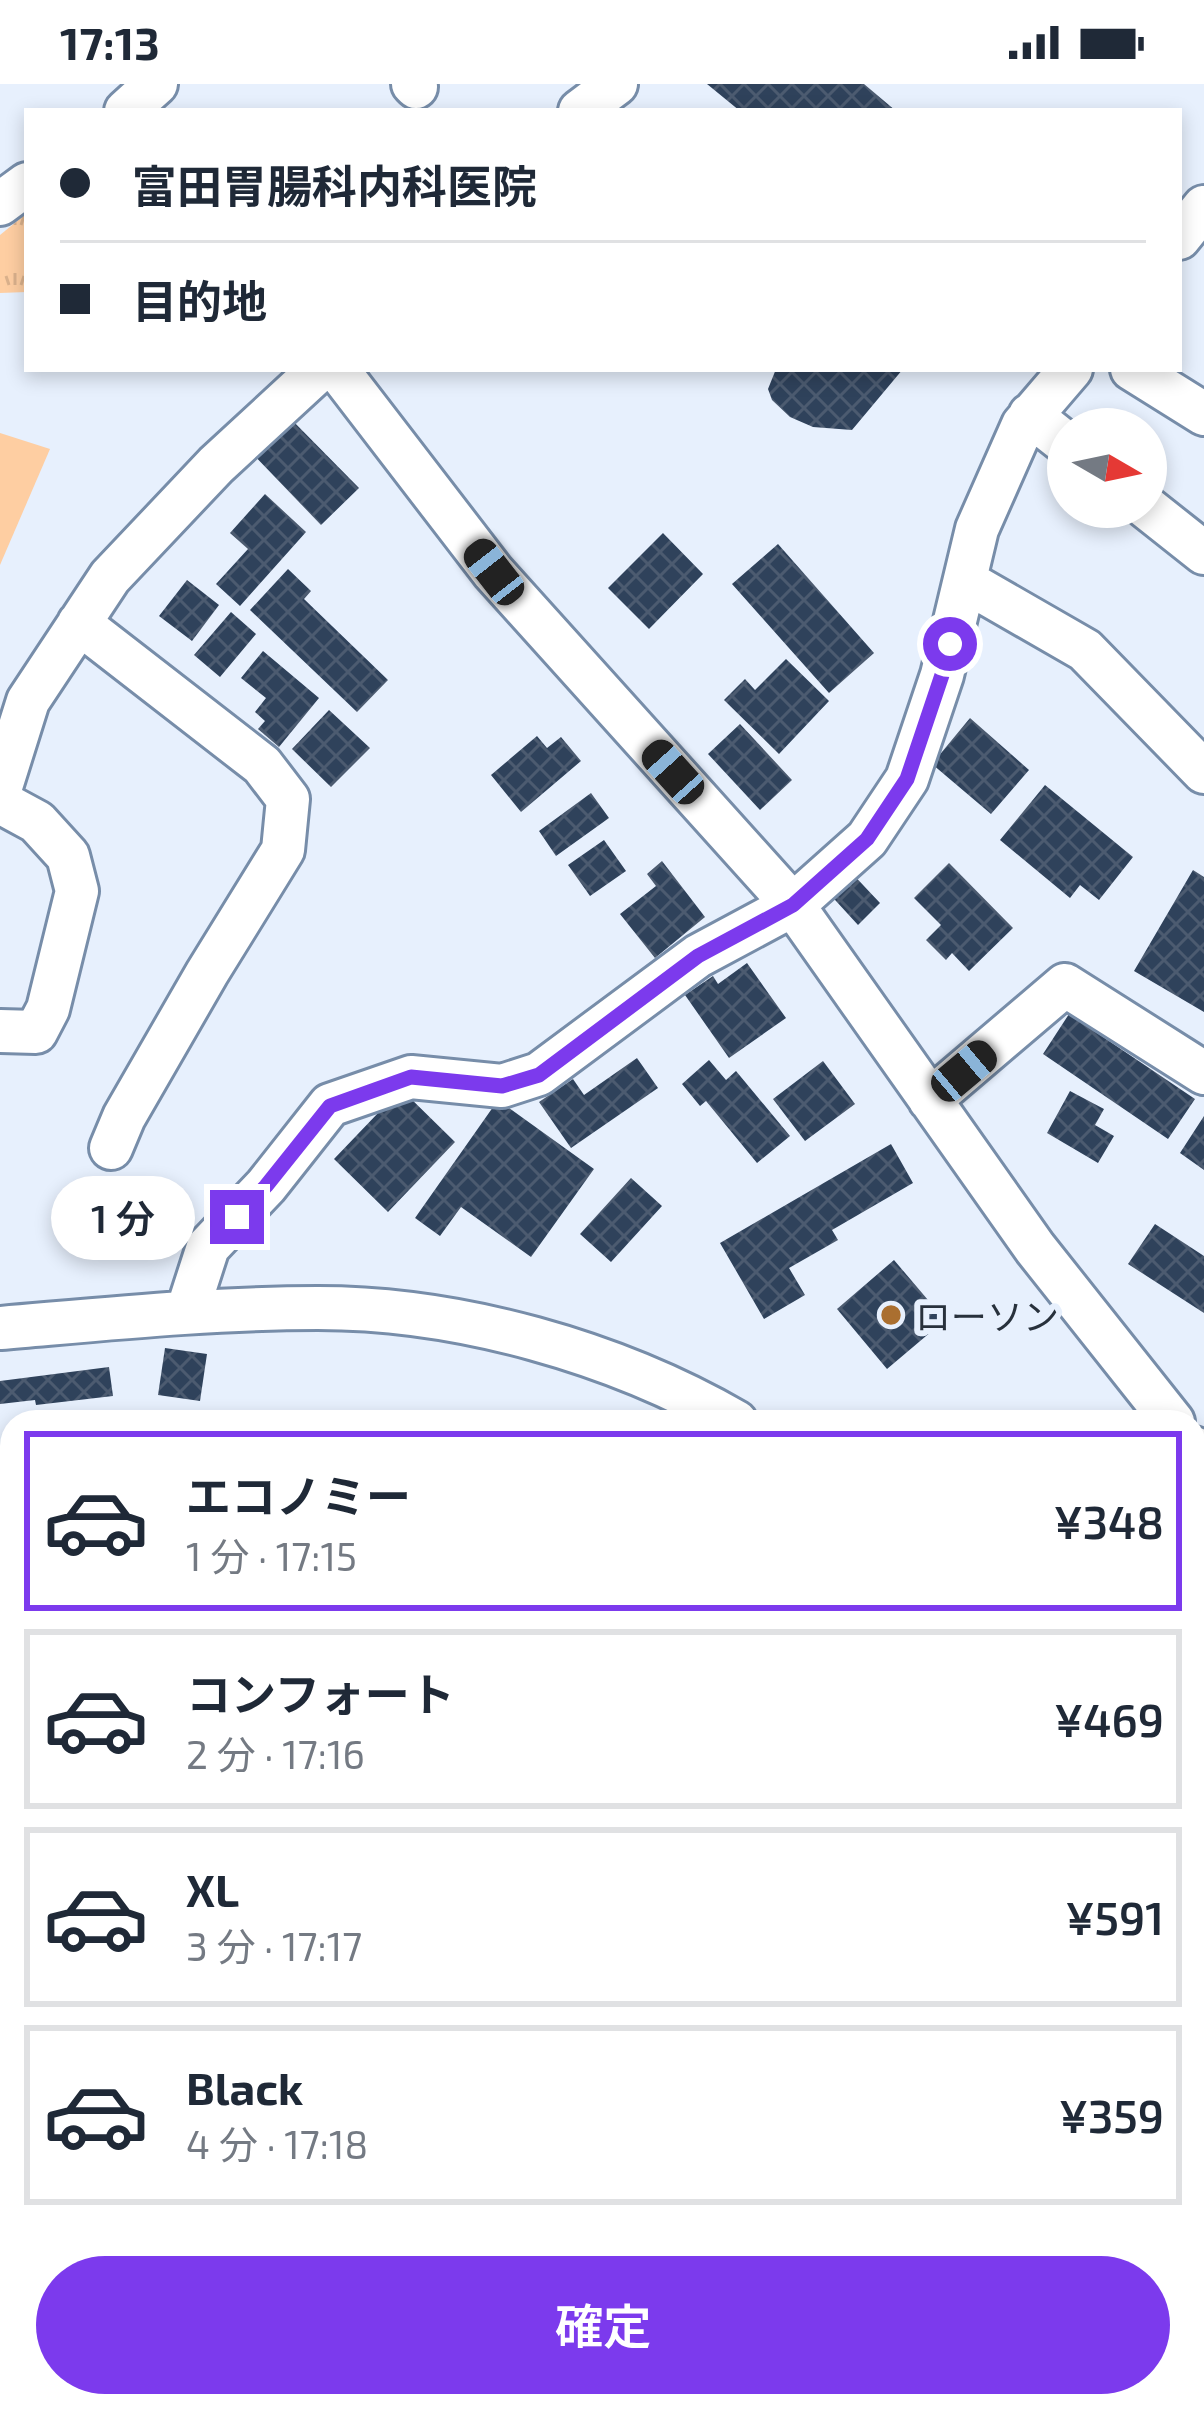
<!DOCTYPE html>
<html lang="ja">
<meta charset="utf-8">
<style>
:root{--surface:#fff;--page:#f6f6f7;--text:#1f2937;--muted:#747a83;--line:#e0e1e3;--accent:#7c3aed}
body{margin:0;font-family:"Exo 2","Noto Sans JP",sans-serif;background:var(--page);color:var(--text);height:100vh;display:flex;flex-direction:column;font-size:45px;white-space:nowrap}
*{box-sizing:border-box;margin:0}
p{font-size:39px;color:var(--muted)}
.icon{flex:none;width:66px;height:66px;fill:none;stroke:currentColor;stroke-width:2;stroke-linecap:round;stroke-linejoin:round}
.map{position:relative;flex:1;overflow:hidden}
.details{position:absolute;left:0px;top:1326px;width:1206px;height:1008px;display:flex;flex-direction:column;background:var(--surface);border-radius:36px 36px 0 0;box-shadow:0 6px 18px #0003}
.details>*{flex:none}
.top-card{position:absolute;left:24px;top:24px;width:1158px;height:264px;border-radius:0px;box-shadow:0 6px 18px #0003;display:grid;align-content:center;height:264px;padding:0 36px;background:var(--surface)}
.needle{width:78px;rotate:99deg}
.tools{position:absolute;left:1047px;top:324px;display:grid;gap:24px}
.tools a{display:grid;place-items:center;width:120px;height:120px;border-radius:50%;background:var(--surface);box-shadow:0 6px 18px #0003;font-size:60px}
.end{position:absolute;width:54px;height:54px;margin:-27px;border:15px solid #7c3aed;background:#fff;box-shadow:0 0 0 6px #fff}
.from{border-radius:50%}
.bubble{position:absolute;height:84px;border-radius:42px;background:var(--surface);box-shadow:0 6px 18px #0003;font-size:39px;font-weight:600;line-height:84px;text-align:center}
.car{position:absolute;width:36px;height:72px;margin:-36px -18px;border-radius:15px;box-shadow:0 0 9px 3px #0007;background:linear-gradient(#222 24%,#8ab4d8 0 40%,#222 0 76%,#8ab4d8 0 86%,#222 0)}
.top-card b{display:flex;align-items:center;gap:42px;height:114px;font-size:45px}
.top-card b+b{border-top:3px solid var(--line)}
.top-card i{width:30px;height:30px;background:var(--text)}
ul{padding:21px 0 0;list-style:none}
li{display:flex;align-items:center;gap:36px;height:180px;margin:0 24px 18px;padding:0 12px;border:6px solid var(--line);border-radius:0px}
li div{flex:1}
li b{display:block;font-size:45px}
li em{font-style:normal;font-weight:600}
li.selected{border-color:var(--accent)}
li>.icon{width:108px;height:108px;stroke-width:1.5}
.button{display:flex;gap:24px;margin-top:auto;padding:24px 36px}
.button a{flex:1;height:138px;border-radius:72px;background:var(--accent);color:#fff;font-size:48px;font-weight:600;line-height:138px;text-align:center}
.status{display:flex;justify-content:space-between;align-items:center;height:84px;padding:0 60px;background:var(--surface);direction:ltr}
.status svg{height:33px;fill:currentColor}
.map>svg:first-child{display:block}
</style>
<div class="status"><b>17:13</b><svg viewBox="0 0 49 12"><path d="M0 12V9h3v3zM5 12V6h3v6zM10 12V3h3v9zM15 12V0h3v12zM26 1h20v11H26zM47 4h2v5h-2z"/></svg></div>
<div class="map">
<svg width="1204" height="2334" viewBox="0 0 1204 2334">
<defs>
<pattern id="park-tufts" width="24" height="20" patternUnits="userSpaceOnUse" patternTransform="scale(3)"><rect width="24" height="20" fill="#fecea2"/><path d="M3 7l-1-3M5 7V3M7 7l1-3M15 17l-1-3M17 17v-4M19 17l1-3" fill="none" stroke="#dab18c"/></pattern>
<pattern id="building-cross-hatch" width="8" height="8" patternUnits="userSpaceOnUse" patternTransform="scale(3)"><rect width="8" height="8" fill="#2f425b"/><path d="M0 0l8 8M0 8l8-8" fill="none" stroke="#4c5b70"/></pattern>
</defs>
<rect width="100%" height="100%" fill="#e7f0fd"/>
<path fill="#fecea2" d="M0 349 50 365 0 481Z"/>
<path fill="url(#park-tufts)" d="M27 129V208L0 209V151Z"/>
<path fill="url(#building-cross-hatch)" d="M707 0H864L896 27H740Z
M776 285H903L852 346 813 343 790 333 772 316 768 305Z
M287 331 359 404 321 441 250 367Z
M265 410 306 448 240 522 216 500 248 465 230 449Z
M663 449 703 490 649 545 608 504Z
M778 460 874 569 829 609 732 500Z
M288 485 311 507 304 515 388 596 357 628 250 526Z
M187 496 219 521 192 557 159 532Z
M231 528 256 550 220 593 194 571Z
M263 567 319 614 279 663 258 645 265 637 255 628 266 614 241 594Z
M786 575 829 617 779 670 724 616 745 595 755 606Z
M329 626 370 664 331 703 292 665Z
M970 634 1029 686 991 730 932 680Z
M740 640 792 696 760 726 708 670Z
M537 652 547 664 561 653 581 677 521 728 491 691Z
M1045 701 1133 773 1099 816 1080 801 1070 814 1000 756Z
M591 709 609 734 556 772 539 747Z
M604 756 626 787 590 812 568 781Z
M662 777 705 833 655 874 620 830 656 802 647 790Z
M949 779 1013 844 969 887 952 869 946 876 926 856 941 841 914 814Z
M847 784 880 819 858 841 825 805Z
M1193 786 1204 793V928L1134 887Z
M747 879 786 934 729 974 685 911 713 892 718 900Z
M1069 930 1195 1015 1168 1055 1043 970Z
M637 974 658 1004 571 1064 539 1018 573 995 584 1011Z
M709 976 726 996 736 987 790 1052 757 1079 706 1017 700 1022 682 1000Z
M823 977 855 1020 805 1057 773 1015Z
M401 1005 455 1058 388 1128 334 1075Z
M1070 1007 1104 1025 1095 1041 1114 1052 1098 1079 1047 1049Z
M498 1016 594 1085 531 1173 461 1123 440 1152 415 1134Z
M1204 1032V1086L1180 1069Z
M891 1060 913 1099 832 1146 838 1156 789 1184 805 1211 764 1235 720 1159Z
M631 1094 662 1122 611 1178 580 1150Z
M1155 1140 1204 1172V1229L1128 1180Z
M894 1176 945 1236 887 1285 837 1225Z
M165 1264 207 1270 200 1317 158 1311Z
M109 1283 113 1312 36 1321 35 1316 0 1320V1297Z
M0 1394 12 1396V1426L0 1425Z
M1194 1508 1204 1519V1604L1194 1594Z
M1194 1604 1204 1615V1629L1194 1637Z
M1194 2123 1204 2137V2214L1194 2222Z
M37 2322H331L314 2334H35Z
M424 2322H507L514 2334H431Z
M861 2322H960L967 2334H869Z"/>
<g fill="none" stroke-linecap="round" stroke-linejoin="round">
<defs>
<path id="minor" d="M413 0 416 3
M126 27 156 0
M580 27 616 0
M0 120 27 100
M1179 154 1204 123
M337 285 493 488 793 821 1035 1164 1173 1338
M1132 285 1204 330
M1030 331 1068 361
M1146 423 1204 469
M965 497 1085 566 1204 688
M79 539 262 681 288 715 283 766 207 889 124 1033 111 1064
M0 706 28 617 110 493 216 381 320 285
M0 718 37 738 68 772 77 807 48 925 36 948 0 947
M930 1016 1065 901 1204 989
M187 1228 208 1163 266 1102 330 1021 411 993 502 1002 539 990 698 872 793 821 867 755 907 695 942 591 977 445 1023 341 1071 285
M0 1244C106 1235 212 1224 318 1224 459 1224 615 1268 736 1338
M1194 1364 1204 1377
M1194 1703 1204 1712
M0 2243 12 2235
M1194 2263 1204 2256
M1080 2334 1099 2322"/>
</defs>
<use href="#minor" stroke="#778da9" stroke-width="48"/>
<use href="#minor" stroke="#fff" stroke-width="42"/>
</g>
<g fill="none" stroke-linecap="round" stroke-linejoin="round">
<path stroke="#7c3aed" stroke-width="15" d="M237 1133 266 1102 330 1022 411 993 502 1002 539 991 698 872 793 821 867 755 907 695 942 591 950 560"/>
</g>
<circle fill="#aa6f30" stroke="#e7f0fd" stroke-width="4.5" cx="891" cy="1231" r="12"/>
<g text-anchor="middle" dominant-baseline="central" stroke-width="12" stroke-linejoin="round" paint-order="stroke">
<g font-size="36" fill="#28313c" stroke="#e7f0fd" text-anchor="start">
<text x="915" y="1231">ローソン</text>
</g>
</g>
</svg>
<div class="tools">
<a><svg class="needle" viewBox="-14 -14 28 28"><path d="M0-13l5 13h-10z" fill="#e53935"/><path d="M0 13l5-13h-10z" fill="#747a83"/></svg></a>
</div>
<i class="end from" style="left:950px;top:560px"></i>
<i class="end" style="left:237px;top:1133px"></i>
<div class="bubble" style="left:51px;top:1092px;width:144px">1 分</div>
<i class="car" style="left:494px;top:488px;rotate:322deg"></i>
<i class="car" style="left:673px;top:688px;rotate:318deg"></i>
<i class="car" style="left:964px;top:987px;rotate:50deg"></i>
<div class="top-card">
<b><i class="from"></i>富田胃腸科内科医院</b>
<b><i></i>目的地</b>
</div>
<section class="details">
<ul>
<li class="selected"><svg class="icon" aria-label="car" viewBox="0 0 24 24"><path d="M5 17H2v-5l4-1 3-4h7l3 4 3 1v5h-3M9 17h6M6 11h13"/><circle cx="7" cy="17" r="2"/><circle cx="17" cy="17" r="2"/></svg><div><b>エコノミー</b><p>1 分 · 17:15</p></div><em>¥348</em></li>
<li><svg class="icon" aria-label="car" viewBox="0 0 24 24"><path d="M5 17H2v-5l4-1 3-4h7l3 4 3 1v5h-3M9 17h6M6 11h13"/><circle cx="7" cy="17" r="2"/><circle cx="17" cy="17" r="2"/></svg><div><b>コンフォート</b><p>2 分 · 17:16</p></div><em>¥469</em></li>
<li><svg class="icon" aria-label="car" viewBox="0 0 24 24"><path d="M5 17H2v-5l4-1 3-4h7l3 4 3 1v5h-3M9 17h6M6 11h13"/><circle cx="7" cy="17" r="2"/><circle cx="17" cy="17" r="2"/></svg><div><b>XL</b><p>3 分 · 17:17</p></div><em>¥591</em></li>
<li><svg class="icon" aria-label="car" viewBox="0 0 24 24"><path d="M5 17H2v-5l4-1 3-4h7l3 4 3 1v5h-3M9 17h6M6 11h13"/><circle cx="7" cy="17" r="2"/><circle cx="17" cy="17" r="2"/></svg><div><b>Black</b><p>4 分 · 17:18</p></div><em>¥359</em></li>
</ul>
<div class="button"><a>確定</a></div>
</section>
</div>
